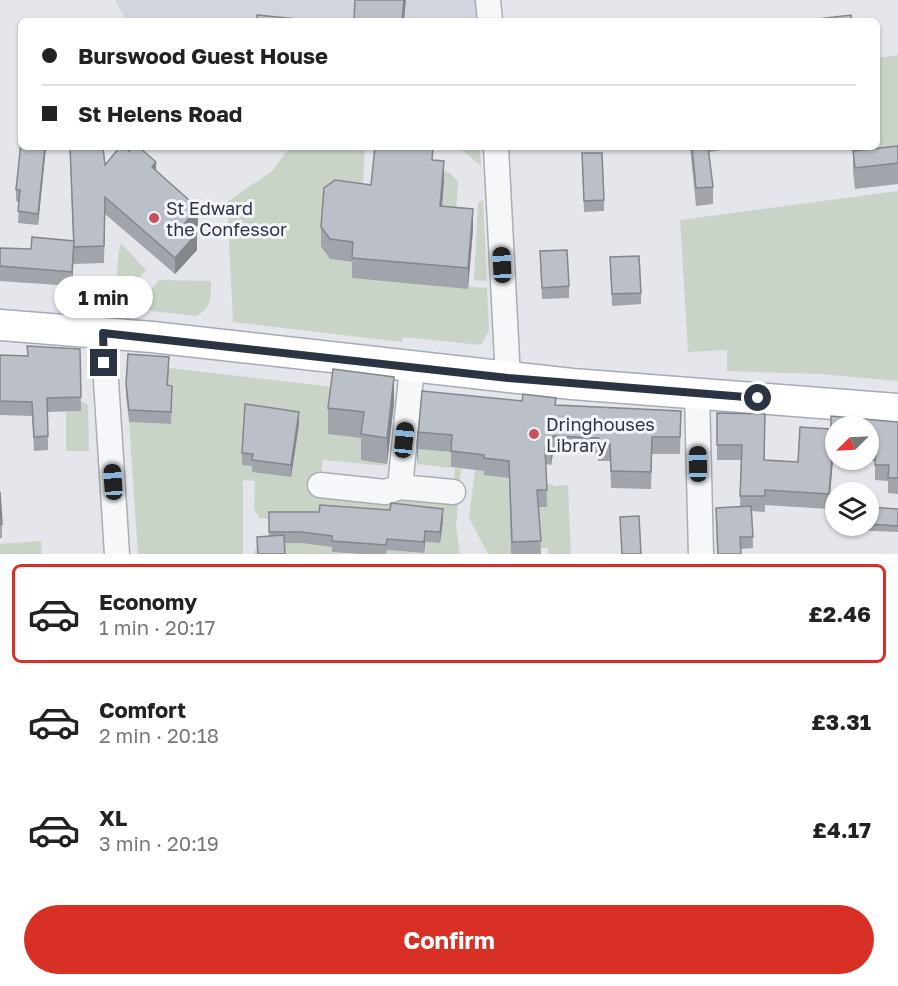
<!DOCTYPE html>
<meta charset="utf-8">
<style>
:root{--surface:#fff;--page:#f6f6f6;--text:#222;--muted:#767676;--line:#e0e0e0;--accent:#d93025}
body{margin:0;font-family:"Golos Text",sans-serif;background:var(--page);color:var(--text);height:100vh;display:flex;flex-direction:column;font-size:22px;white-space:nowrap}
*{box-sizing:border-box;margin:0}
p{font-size:20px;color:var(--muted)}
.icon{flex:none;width:33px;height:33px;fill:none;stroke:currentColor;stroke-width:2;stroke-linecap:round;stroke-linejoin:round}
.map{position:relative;height:554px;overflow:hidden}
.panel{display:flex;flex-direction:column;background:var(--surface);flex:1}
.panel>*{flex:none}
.guide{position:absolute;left:18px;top:18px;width:862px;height:132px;border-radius:9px;box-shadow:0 2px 4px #0004;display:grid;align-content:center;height:132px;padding:0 24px;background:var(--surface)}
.needle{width:39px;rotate:246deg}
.buttons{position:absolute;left:825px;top:416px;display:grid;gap:12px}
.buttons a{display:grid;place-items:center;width:54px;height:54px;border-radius:50%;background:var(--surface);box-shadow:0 2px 4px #0004;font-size:30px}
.end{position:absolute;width:27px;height:27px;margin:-14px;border:8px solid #2c3342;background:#fff;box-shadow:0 0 0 3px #fff}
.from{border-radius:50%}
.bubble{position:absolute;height:42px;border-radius:21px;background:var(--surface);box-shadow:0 2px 4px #0004;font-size:20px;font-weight:700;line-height:42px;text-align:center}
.car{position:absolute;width:18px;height:36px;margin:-18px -9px;border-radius:8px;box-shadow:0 0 4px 2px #0007;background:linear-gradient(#222 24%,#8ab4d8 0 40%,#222 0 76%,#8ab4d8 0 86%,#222 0)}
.guide b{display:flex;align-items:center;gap:21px;height:57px;font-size:22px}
.guide b+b{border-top:2px solid var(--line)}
.guide i{width:15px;height:15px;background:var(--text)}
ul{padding:10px 0 0;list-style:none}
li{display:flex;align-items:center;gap:18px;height:99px;margin:0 12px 9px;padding:0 12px;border:3px solid transparent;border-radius:9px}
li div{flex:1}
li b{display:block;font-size:22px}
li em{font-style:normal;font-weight:700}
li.on{border-color:var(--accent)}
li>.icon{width:54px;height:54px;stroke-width:1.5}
.cta{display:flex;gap:12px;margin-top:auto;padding:12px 24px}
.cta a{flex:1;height:69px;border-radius:36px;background:var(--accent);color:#fff;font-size:24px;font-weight:700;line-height:69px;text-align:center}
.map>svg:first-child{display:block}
</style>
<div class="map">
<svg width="898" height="554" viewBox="0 0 898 554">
<rect width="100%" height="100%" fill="#e4e6eb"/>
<path fill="#d2d5dd" d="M115 0H479L480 21H236L235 19 126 21Z"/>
<path fill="#c9d4c6" d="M898 55V158L882 160 878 125V58Z
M290 147H365L363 185 324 209 321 248 330 259 353 262 352 278 487 288 489 331 481 345 403 337 402 342 233 322 227 202 272 171Z
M458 147H480L481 166Z
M433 166 450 173 458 182 455 228 440 226Z
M898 191V381L820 374 727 371V350L688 352 680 220Z
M483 200 487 281 474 280 478 203Z
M121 243 146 270 120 304 116 299C118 282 116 257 121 243Z
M159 280 211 281C211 297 212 308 196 316L134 309Z
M169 368 393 394 395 404 333 396 387 466 323 460 319 494 401 495 452 502 455 468 461 469 456 528 460 554H386L387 550 423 553 425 542 440 543 443 514 429 512 317 545 332 547V552L349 554H254L257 543 292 523H269L268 519 259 518 254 509 255 481 243 480V554H138L129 422 171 424 167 397Z
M424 398 458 403C468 420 463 441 461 459H452L451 468 417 464 418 457 413 456V448L460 453 462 412 418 407Z
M80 401 88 405 89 451H66V412L80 411Z
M476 462 555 486 568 485 571 554H548V548H539L509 490 511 554H488L469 518Z
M41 541 42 554H0V544Z"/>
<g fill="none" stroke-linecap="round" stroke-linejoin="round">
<defs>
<path id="minor" d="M488 0 490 21
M496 147 508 378
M103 333 117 554
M697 394 701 554
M320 485 385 492 400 487 453 492
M400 487 412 368"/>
<path id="major" d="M0 325 152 337 572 384 898 409"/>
</defs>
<use href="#minor" stroke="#a9adb5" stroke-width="27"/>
<use href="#major" stroke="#a4aab6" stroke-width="33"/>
<use href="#minor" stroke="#f6f7f9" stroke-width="24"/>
<use href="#major" stroke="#fff" stroke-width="30"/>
</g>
<path fill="#a1a4ab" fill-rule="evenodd" d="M898 146V184L855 189 853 171V151Z
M21 147H46L38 225 18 223 19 202 16 201V190Z
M70 147H103L105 165 198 225 193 230 197 250 175 274 105 214 104 263 74 264 73 257 72 286 0 281V248L31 249 73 241Z
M690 147H740L709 152 713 187V204L696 206Z
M582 153 604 200V211L584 212Z
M433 160 444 181 442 206 473 229 468 289 352 278V262L330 259 321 247V227L371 185Z
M540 251 569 286V298L542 299Z
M610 257 641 293V304L612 306Z
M27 346 80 349 81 411 48 412V450L34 451 32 416 0 415V355L27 356Z
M169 368 168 385 172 397 171 424 129 422 126 395V384Z
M422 391 556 405 681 411 680 454H652L651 489 611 488 610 461H598V454L553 453 551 465 546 464 547 507H539L541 554H511L509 478 484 475V471L451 467V452L418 449 417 464V447Z
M394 403 387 464 361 460V438L328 434V408Z
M717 413 765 414V460L798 462 800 427 831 429V416L898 422V494L888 493V481L875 480V461L833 459 829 509 765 505V512L752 511 753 548 740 549 741 554H717L716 508 740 507 741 460H717ZM836 426H868V459H836Z
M299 424 291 477 252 472V466L242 465V453Z
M0 492 2 524V538H0Z
M868 507 898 509V532L850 530V525H868Z
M269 512 443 520 440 543 425 542 424 553 387 550 386 554H358L332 552V547L302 543H284L285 554H257V537L269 536Z"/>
<path fill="#83868b" d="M404 0H406L404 21H402Z
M45 147H46L38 225V214Z
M444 161V181L440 227V206Z
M156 162V178L152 167Z
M198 208V225L185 240V223Z
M473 209V229L468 289V268Z
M197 233V250L175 274V258Z
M74 241V255L72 286V272Z
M394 377V403L387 464V438Z
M299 412V424L291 477V465Z
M418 432V449L417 464V448Z
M553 436V453L551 465V448Z
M833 444V459L829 509V494Z
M443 509V520L440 543V532Z
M425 531V542L424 553V542Z"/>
<path fill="#bbbfc7" stroke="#83868b" stroke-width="1.5" d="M355 0H404L402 21H354Z
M257 15 307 20V21H257Z
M851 15 852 21H800Z
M21 142V147H45L38 214 18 211 20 190H16Z
M898 146V163L855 168 853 151Z
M70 147H103L105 165 120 147H125L129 151 132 147H139L156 162 152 167 198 208 185 223 197 233 175 258 105 197 104 246 74 247Z
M375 147H433L432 160 444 161 440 206 473 209 468 268 352 258 353 242 330 239 321 227 324 188 335 180 371 185Z
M692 147H708L713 187 696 188Z
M582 153H602L604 200 584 201Z
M32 237 74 241 72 272 0 266V248L31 249Z
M567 250 569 286 542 288 540 251Z
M639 256 641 293 612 294 610 257Z
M27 346 80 349 81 397 47 398 48 436 34 437 32 402 0 401V355L28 356Z
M128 354 169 357 167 385 172 386 171 412 129 410 126 384Z
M333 369 394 377 387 438 361 434 364 412 328 408Z
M422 391 522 401 523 394 556 398 555 405 681 411 680 437H652L651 472 611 471 610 444H598L599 438 553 436 551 448 545 447 547 490H537L541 541 512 542 509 461 484 458V455L451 451 452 435 418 432 417 447Z
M245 404 299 412 291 465 252 460 253 454 242 453Z
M717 413 765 414 764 460 798 462 800 427 831 429V416L898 422V478H888L889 465H875L876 446 868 445V426H836V444H833L829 494 765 490V496H740L742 445H717Z
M0 492 2 524H0Z
M391 503 443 509 440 532 425 531 424 542 387 539 386 545 332 541V536L302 532H269V512H319L320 505 390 510Z
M751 506 753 537H740L741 554H718L716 508Z
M868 507 898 509V526L868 524Z
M639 516 641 554H622L620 517Z
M284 535 285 554H258L257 537Z"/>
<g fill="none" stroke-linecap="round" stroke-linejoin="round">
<path stroke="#2c3342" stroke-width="8" d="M104 363 103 333 508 378 758 398"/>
</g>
<g fill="#c7525e" stroke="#f4f5f8" stroke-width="2">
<circle cx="154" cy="218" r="6"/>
<circle cx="534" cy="434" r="6"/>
</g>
<g text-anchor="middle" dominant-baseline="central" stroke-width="6" stroke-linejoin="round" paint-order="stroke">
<g font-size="18" fill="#2c3342" stroke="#f4f5f8" text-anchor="start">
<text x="166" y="208">St Edward<tspan x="166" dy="21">the Confessor</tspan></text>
<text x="546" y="424">Dringhouses<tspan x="546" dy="21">Library</tspan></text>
</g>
</g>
</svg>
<div class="buttons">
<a><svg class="needle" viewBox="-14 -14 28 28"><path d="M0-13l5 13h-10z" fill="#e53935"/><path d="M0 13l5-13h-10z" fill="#767676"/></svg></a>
<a><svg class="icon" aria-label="layers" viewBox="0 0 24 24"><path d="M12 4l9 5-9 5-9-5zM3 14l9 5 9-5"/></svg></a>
</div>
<i class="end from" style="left:758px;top:398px"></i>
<i class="end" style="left:104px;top:363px"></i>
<div class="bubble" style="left:54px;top:276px;width:99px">1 min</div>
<i class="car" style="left:502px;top:265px;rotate:357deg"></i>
<i class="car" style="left:404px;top:440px;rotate:6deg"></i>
<i class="car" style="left:698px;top:464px;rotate:359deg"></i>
<i class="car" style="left:113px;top:482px;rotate:356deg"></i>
<div class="guide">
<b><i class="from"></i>Burswood Guest House</b>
<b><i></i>St Helens Road</b>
</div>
</div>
<section class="panel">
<ul>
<li class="on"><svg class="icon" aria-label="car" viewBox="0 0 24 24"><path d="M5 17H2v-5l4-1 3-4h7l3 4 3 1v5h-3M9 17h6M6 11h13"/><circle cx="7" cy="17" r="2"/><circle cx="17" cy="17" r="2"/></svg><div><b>Economy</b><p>1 min · 20:17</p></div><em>£2.46</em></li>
<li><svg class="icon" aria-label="car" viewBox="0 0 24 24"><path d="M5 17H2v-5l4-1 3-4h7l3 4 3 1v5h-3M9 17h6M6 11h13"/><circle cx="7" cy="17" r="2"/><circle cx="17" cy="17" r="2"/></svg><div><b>Comfort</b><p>2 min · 20:18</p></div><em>£3.31</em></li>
<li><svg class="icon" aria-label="car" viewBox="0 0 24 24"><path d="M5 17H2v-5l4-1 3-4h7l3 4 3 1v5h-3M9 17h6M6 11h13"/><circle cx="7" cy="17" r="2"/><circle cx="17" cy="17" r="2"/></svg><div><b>XL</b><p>3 min · 20:19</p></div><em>£4.17</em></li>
</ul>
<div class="cta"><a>Confirm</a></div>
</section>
